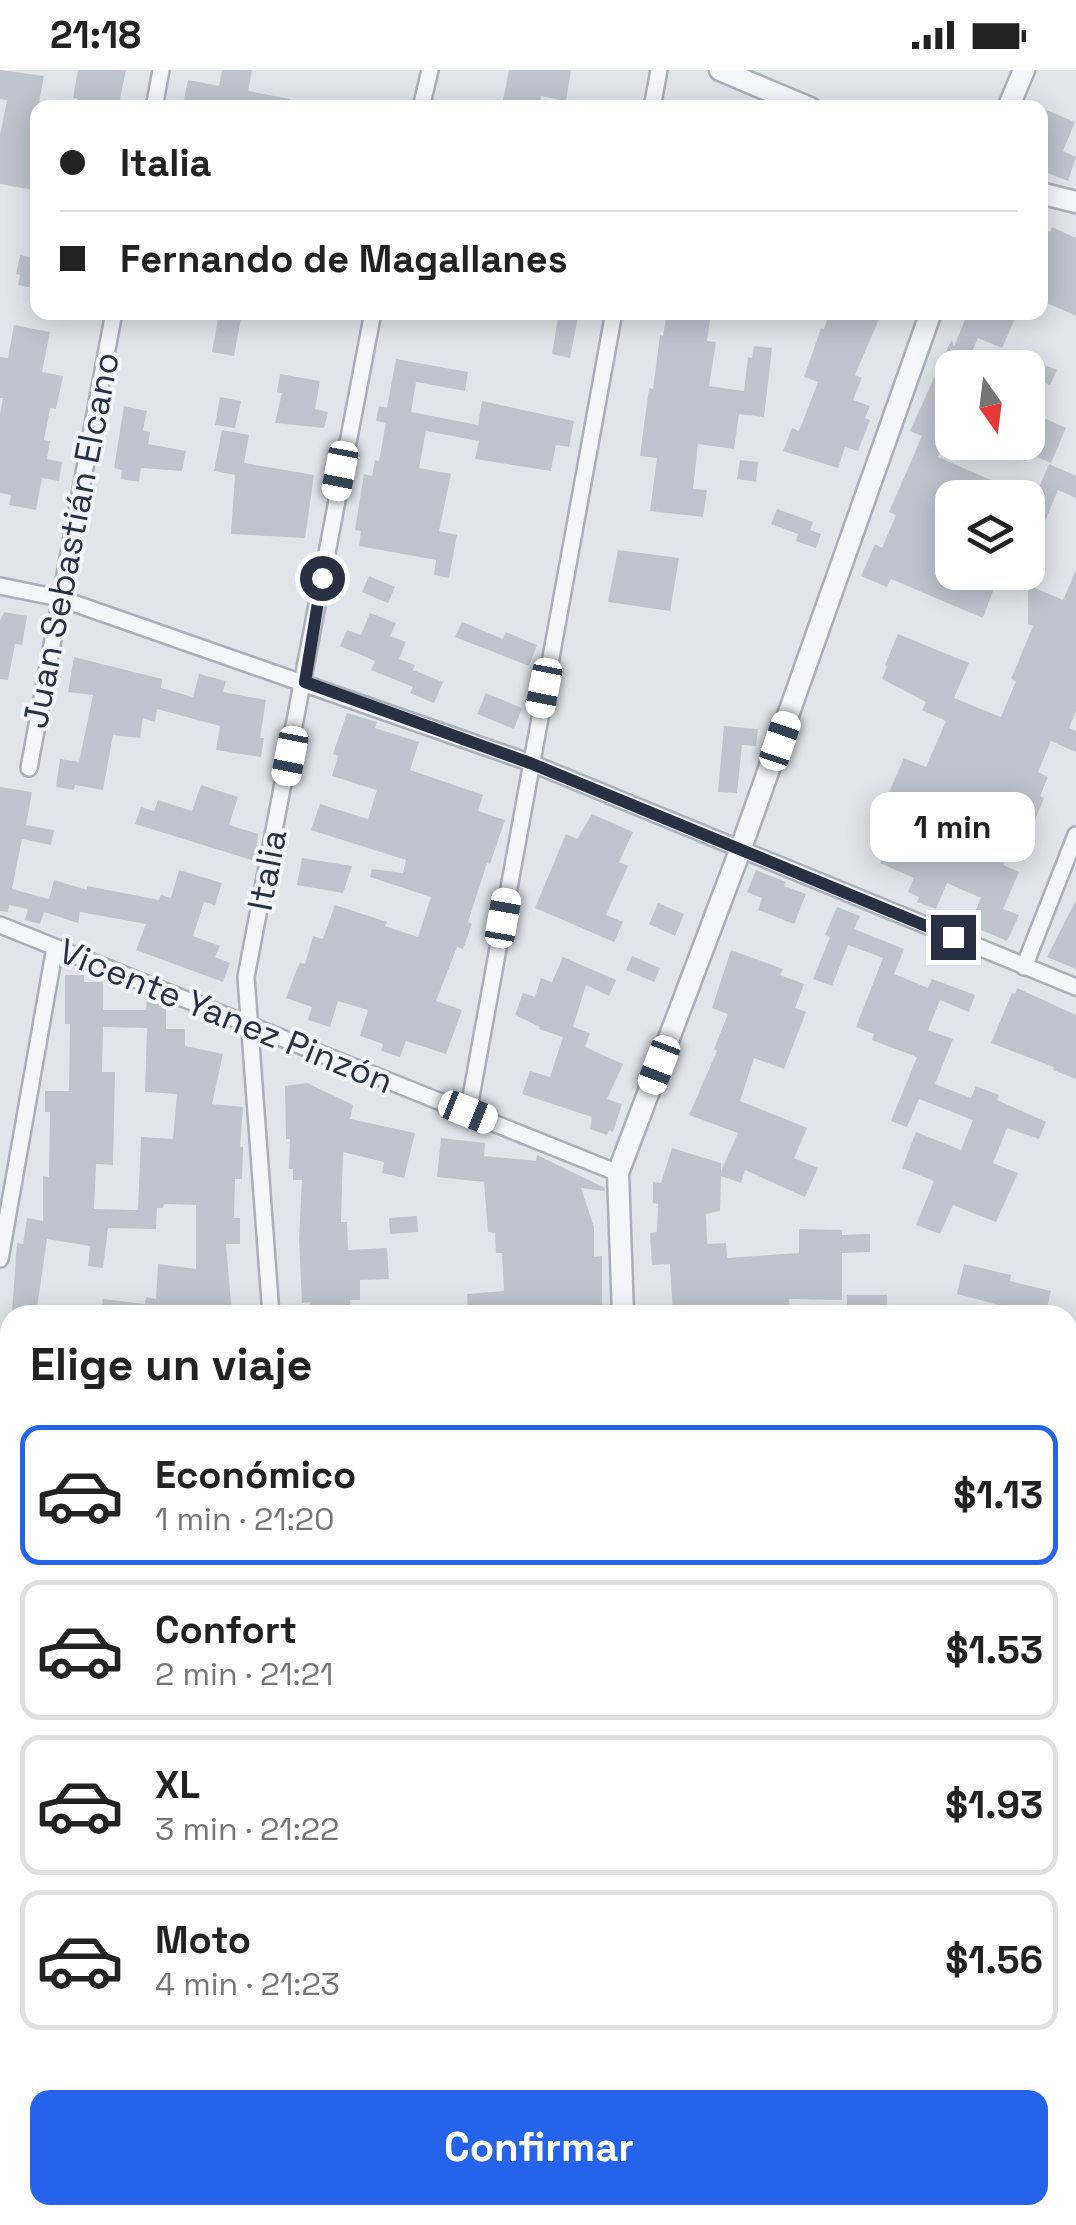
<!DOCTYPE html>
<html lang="es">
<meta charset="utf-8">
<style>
:root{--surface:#fff;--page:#f2f2f2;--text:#222;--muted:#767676;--line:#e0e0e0;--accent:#2563eb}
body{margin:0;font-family:"Space Grotesk",sans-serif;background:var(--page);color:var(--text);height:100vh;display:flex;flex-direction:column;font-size:38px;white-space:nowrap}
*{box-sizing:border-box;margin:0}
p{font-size:32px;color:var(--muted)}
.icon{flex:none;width:55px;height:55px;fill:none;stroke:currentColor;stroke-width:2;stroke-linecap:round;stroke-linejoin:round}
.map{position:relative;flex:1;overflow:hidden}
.panel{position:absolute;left:0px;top:1235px;width:1078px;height:920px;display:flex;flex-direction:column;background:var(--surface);border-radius:30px 30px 0 0;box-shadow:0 5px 25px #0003}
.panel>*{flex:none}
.hud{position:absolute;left:30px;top:30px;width:1018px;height:220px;border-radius:20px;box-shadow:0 5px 25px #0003;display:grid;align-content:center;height:220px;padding:0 30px;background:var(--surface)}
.needle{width:65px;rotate:166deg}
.buttons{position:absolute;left:935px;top:280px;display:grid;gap:20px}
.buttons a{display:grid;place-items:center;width:110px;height:110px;border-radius:20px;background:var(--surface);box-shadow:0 5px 25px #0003;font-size:50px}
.end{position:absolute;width:45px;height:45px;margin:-22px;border:12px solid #283144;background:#fff;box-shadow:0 0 0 5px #fff}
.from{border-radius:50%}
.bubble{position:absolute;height:70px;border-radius:20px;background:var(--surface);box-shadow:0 5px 25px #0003;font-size:32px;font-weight:600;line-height:70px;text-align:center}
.car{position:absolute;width:30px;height:60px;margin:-30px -15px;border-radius:12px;box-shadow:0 0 8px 2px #0007;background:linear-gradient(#fff 24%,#345 0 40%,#fff 0 76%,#345 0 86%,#fff 0)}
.hud b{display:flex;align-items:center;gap:35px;height:95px;font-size:38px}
.hud b+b{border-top:2px solid var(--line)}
.hud i{width:25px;height:25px;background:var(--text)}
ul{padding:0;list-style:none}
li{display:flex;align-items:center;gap:30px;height:140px;margin:0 20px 15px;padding:0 10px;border:5px solid var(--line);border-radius:20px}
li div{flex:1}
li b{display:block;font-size:38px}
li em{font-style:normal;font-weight:600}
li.current{border-color:var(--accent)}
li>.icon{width:90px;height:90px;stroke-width:1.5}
h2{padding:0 30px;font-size:45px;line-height:120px}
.action{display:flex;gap:20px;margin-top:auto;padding:20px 30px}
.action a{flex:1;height:115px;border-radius:20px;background:var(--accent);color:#fff;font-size:40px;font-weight:600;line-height:115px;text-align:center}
.status{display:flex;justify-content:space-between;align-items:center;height:70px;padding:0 50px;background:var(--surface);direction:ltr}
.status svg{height:28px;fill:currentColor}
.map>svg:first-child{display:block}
</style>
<div class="status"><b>21:18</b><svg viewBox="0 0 49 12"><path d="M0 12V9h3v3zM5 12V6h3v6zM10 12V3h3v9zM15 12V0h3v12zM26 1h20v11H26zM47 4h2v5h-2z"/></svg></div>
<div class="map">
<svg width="1076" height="2155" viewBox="0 0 1076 2155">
<rect width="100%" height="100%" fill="#e1e5eb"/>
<path fill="#bec3ce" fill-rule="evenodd" d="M0 0 44 6 38 38V121L0 114V65L7 30 0 29Z
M78 0H126L118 38H77L78 29 73 28Z
M222 0H252L248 21 290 29V38H182L188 10 219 16Z
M509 0H571L566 31 541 26 539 38 502 35Z
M1046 40 1075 52 1063 81 1076 87 1068 111 1040 100V54Z
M1052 157 1076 168V246L1040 230V158L1050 162Z
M20 185 38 189V219L18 215 20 205 16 204Z
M559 242H579L570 288 552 284Z
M667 242H711L707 271 716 272 709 316 744 321 748 287 752 288 754 276 772 278 764 347 739 344 734 379 698 374 693 419 707 420 703 447 650 441 657 388 640 386 649 318 653 319 660 265 663 266Z
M830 242H882L855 305 862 308 853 330 870 336 865 348 870 350 858 381 845 377 838 398 783 381 792 358 799 361 818 312 804 307 821 258 824 259Z
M968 242H1018L1002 278 978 268 965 298H952V352L938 387 1028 426V423L1035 427 1049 394 1076 406V428L1058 420 1028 492V428H952V502H1000L983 548 891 509 887 517 861 506 875 474 882 478 896 445 889 442 922 366 910 361 949 275 952 270 954 277Z
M219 244 241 248 234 286 212 282Z
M14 255 50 262 42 302 63 306 56 339 50 338 44 370 50 371 47 389 62 392 59 411 42 408 36 440 9 435 11 425 0 423V344L3 328H0V287L8 288Z
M396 289 468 302 465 321 416 312 411 342 478 355 482 331 574 351 569 377 556 375 551 401 475 389 479 371 426 361 419 398 451 404 439 461 457 465 449 508 434 505 436 490 359 476 361 461 355 460 364 404 372 406 375 390 379 391 386 353 376 351 379 336 387 338Z
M1032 290 1057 300 1050 315 1028 306Z
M280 304 320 311 315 339 328 342 324 358 275 353 282 323 277 322Z
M220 327 241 331 235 358 215 355Z
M124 336 147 341 143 360 150 362 148 374 186 381 182 401 141 398 139 412 121 409 122 400 114 398Z
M1028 341 1066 358 1051 393 1028 383Z
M222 360 249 365 244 393 314 405 305 468 231 464 235 405 214 401Z
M740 390 758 392 756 412 737 409Z
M777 439 813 452 810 460 821 464 816 478 796 471 798 464 771 454Z
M618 480 679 488 670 541 608 532Z
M1076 500V641L1069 658 1076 661V682L1051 671 1038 702 1048 707 1040 726 1044 728 1032 757 1017 750 1003 785 1007 786 1003 795 1019 802 1003 839 1019 845 1007 871 969 855 981 828 947 813 936 839 917 832 919 827 908 822 914 808 880 793 894 760 876 752 904 688 926 697 946 651 922 640 926 632 882 609 887 597 885 595 898 564 969 593 954 628 1001 647 1016 611 1011 609 1033 556 1028 554V515L1063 530Z
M369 506 395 517 388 533 362 522Z
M4 542 27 546 22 575 15 574 8 610 0 609V551Z
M370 543 396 553 390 566 406 572 399 589 415 595 413 600 443 612 434 633 410 623 413 617 371 600 375 591 340 576 347 560 361 565Z
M462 552 503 569 506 562 537 575 529 596 455 567Z
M74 587 162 609 161 618 193 627 199 604 226 611 223 622 266 630 260 668H264L261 687 216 680 220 656 157 639 155 652 143 648 140 668 113 665 103 720 75 715 74 720 56 717 60 689 79 692 93 625 68 622Z
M486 623 522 638 514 659 477 644Z
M347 643 377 652 375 658 419 672 410 700 483 725 478 741 505 750 490 794 487 793 468 852 472 854 463 879 457 877 436 931 462 940 446 984 406 971 400 987 381 981 383 974 360 966 368 940 338 931 330 957 308 950 312 937 286 928 297 899 300 893 305 894 313 866 323 869 335 835 387 852 385 856 418 867 431 827 370 807 372 799 403 803 406 790 311 760 320 734 368 749 377 720 332 706 338 686 333 684Z
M724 656 758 659 756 676 742 675 737 723 718 722Z
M201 715 238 727 229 755 258 764 255 791 135 754 141 737 154 741 158 730 192 741Z
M0 717 32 722 26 755 54 760 51 775 22 769 12 819 49 829 54 810 87 820V816L159 830 161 825 171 828 179 800 222 813 215 835 204 832 193 866 220 876 215 887 230 893 223 912 136 880 146 854 80 842 78 853 44 842 40 854 25 850 28 839 9 835 8 842 0 841Z
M592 744 633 762 619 792 628 796 606 845 623 852 614 872 535 838 566 764 577 769Z
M302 788 352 796 343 823 297 815Z
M756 800 786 812 784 816 806 824 794 854 758 840 762 828 747 822Z
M1076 830V899L1047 887Z
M658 833 684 844 675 866 649 854Z
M837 837 860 846 854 859 904 879 894 904 928 918 932 909 975 925 969 942 940 930 928 960 953 969 935 1014 971 1028 976 1016 999 1025 997 1030 1046 1052 1039 1069 1007 1058 993 1093 1018 1103 996 1152 953 1135 940 1164 916 1155 934 1111 902 1098 916 1062 961 1080 973 1050 919 1029 907 1057 891 1051 917 987 872 970 874 964 856 957 883 888 848 875 832 916 813 909 830 867 825 865Z
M731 880 783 899 780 905 804 914 795 938 806 942 784 999 754 988 740 1031 807 1058 794 1088 818 1098 805 1127 745 1100 741 1113 721 1106 720 1141 706 1144 707 1174 726 1173 727 1188 799 1183V1159L842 1160V1165L870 1164V1182L842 1183V1230L789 1229 790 1245H673L670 1194 652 1195 650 1163 657 1162 658 1134 653 1133V1112L661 1113 672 1078 721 1093V1101L738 1063 689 1045 717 981 714 979 728 944 712 938Z
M632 886 660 898 654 912 626 900Z
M563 887 616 910 609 926 586 915 573 957 590 963 585 977 623 994 607 1029 622 1034 613 1062 609 1060 607 1065 590 1059 592 1047 522 1024 530 1001 550 1007 563 967 539 959 540 957 515 945 523 923 535 927 541 908 552 912Z
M65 905H84V912H103V940H146L147 928 166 936V959H185V976L223 984 212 1034 243 1037 240 1077H243L242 1109H235L234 1148H240V1174H226L232 1245H101L103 1229 145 1234 146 1227 156 1229 158 1194 196 1199V1135L164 1134 163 1138H157L156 1159 108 1158 103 1198 88 1196 90 1176 47 1169 36 1245 12 1242 17 1173 23 1174 27 1148 43 1151V1106L49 1107 50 1042H45V1021H69L70 954H65ZM103 957 147 958 145 1022 177 1024 173 1069 141 1067 138 1140 94 1139 96 1094 113 1095 115 1002H102Z
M1017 918 1076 945V1009L1053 1000 1054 997 991 973 1012 923 1015 924Z
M307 1013 353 1035 350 1049 415 1063 404 1108 382 1103 384 1092 343 1082 341 1152H347L348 1180 387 1178 389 1209 360 1210V1230H350L351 1245H311L310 1232 302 1233 299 1169 302 1110H293V1099H289L290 1069H286L285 1016Z
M441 1068 485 1073 484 1086 536 1091 537 1085 605 1118V1121L581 1118 594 1157V1187L602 1186V1245H468L467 1224 504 1221 502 1183H496L495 1163 488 1162 484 1112 437 1107Z
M417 1146 418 1162 390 1164 389 1148Z
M964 1194 1011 1205 1010 1211 1051 1221 1045 1245H1005L1007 1237 957 1224Z
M847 1225H887V1245H847Z"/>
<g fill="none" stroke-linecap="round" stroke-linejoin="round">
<defs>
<path id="service" d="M0 1936 10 1937
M911 2155V2145"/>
<path id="minor" d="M154 38 161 0
M421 38 430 0
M652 38 659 0
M0 516 59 528 531 693 1076 917
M29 698 114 242
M0 855 618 1103
M1024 897 1076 765
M468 1043 614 242
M0 1189 55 877
M271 1245 246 907 373 242
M0 1317 10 1320
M1068 1430 1076 1434
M1068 1761 1076 1729
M300 2155 301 2145"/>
<path id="tertiary" d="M720 0 810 38
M1008 38 1024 0
M1040 123 1076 132
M623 1245 618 1103 741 778 931 242
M1068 2067H1076
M662 2145V2155"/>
<path id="trunk" d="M0 1862 10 1866
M0 1893 10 1897
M429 2145 436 2155
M458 2145 465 2155"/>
</defs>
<use href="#service" stroke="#aaafb9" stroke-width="12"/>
<use href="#minor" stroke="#aaafb9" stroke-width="20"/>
<use href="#tertiary" stroke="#aaafb9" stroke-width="25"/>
<use href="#trunk" stroke="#8791a3" stroke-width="32"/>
<use href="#service" stroke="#f4f6f9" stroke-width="8"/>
<use href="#minor" stroke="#f4f6f9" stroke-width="15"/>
<use href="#tertiary" stroke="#f4f6f9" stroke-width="20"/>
<use href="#trunk" stroke="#fff" stroke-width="28"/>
</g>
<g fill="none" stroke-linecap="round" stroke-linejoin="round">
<path stroke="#283144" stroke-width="12" d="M322 508 305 612 530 693 953 867"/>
</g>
<g text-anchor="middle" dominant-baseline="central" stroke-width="8" stroke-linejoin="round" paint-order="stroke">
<g font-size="35" fill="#283144" stroke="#f1f4f8">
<text transform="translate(71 470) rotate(-79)">Juan Sebastián Elcano</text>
<text transform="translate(267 800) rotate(-79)">Italia</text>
<text transform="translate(226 946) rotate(22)">Vicente Yanez Pinzón</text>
</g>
</g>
</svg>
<div class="buttons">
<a><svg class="needle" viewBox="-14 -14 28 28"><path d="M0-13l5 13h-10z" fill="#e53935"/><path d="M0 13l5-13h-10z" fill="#767676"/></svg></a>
<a><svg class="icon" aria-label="layers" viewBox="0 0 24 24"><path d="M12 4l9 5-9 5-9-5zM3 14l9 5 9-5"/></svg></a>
</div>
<i class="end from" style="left:322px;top:508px"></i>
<i class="end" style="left:953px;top:867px"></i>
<div class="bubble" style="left:870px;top:722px;width:165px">1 min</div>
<i class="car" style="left:340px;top:401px;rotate:191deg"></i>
<i class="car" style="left:544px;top:618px;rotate:191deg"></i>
<i class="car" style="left:780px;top:671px;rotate:19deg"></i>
<i class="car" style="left:290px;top:686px;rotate:191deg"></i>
<i class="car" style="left:503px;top:848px;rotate:10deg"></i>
<i class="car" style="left:659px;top:995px;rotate:201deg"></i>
<i class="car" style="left:468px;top:1042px;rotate:112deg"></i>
<div class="hud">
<b><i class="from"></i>Italia</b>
<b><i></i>Fernando de Magallanes</b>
</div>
<section class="panel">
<h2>Elige un viaje</h2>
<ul>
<li class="current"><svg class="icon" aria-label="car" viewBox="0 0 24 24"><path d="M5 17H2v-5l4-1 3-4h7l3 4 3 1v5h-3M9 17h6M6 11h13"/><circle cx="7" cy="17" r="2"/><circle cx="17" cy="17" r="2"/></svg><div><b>Económico</b><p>1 min · 21:20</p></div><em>$1.13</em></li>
<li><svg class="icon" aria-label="car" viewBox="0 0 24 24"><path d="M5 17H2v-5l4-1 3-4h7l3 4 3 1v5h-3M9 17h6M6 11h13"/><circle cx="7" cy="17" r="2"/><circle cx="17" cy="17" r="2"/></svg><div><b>Confort</b><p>2 min · 21:21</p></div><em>$1.53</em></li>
<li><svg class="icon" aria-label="car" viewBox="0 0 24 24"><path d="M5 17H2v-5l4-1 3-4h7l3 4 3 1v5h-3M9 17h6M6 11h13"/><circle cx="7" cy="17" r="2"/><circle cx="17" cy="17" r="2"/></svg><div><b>XL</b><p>3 min · 21:22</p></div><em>$1.93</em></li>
<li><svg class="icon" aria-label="car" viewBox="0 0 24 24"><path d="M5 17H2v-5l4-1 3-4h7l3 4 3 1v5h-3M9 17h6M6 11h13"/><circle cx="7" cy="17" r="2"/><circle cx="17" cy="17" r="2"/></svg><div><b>Moto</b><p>4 min · 21:23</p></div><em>$1.56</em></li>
</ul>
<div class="action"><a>Confirmar</a></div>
</section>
</div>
